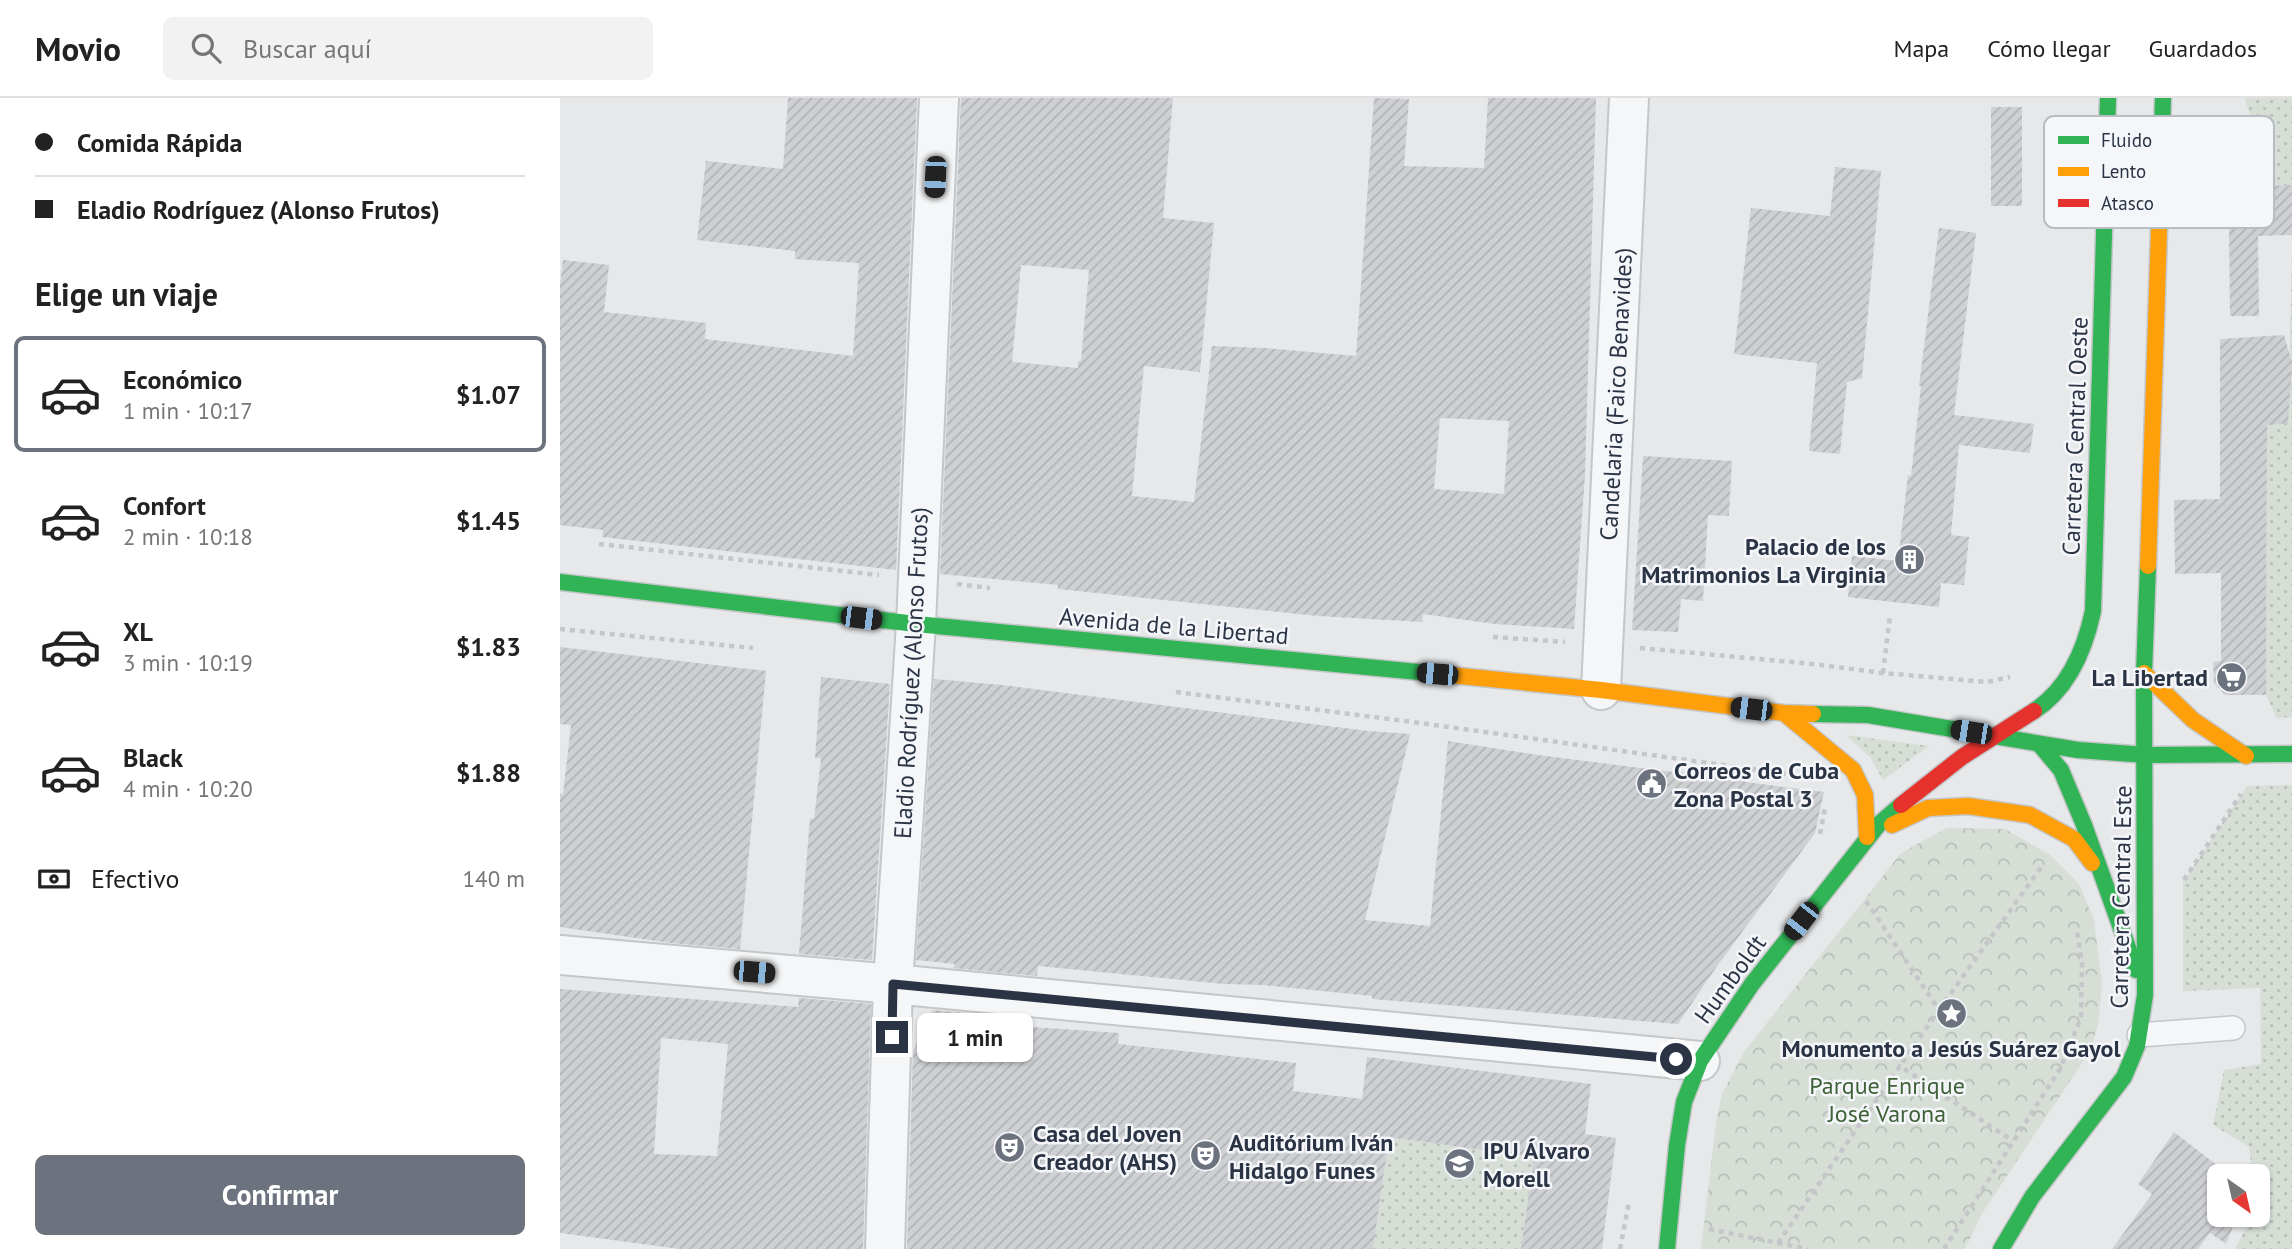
<!DOCTYPE html>
<html lang="es">
<meta charset="utf-8">
<style>
:root{--surface:#fff;--page:#f2f2f2;--text:#222;--muted:#767676;--line:#e0e0e0;--accent:#6c737f}
body{margin:0;font-family:"PT Sans",sans-serif;background:var(--page);color:var(--text);height:100vh;display:flex;flex-direction:column;font-size:26px;white-space:nowrap}
*{box-sizing:border-box;margin:0}
p{font-size:23px;color:var(--muted)}
.icon{flex:none;width:38px;height:38px;fill:none;stroke:currentColor;stroke-width:2;stroke-linecap:round;stroke-linejoin:round}
.map{position:relative;flex:1;overflow:hidden}
.panel{display:flex;flex-direction:column;background:var(--surface);width:560px}
.panel>*{flex:none}
.hud{display:grid;align-content:center;height:154px;padding:0 35px;background:var(--surface)}
.needle{width:46px;rotate:146deg}
.tools{position:absolute;left:1647px;top:1066px;display:grid;gap:14px}
.tools a{display:grid;place-items:center;width:63px;height:63px;border-radius:10px;background:var(--surface);box-shadow:0 2px 5px #0004;font-size:35px}
.end{position:absolute;width:32px;height:32px;margin:-16px;border:9px solid #2b3445;background:#fff;box-shadow:0 0 0 4px #fff}
.from{border-radius:50%}
.bubble{position:absolute;height:49px;border-radius:10px;background:var(--surface);box-shadow:0 2px 5px #0004;font-size:23px;font-weight:600;line-height:49px;text-align:center}
.car{position:absolute;width:21px;height:42px;margin:-21px -10px;border-radius:9px;box-shadow:0 0 5px 2px #0007;background:linear-gradient(#222 24%,#8ab4d8 0 40%,#222 0 76%,#8ab4d8 0 86%,#222 0)}
.hud b{display:flex;align-items:center;gap:24px;height:66px;font-size:26px}
.hud b+b{border-top:2px solid var(--line)}
.hud i{width:18px;height:18px;background:var(--text)}
ul{padding:0;list-style:none}
li{display:flex;align-items:center;gap:21px;height:116px;margin:0 14px 10px;padding:0 21px;border:4px solid transparent;border-radius:10px}
li div{flex:1}
li b{display:block;font-size:26px}
li em{font-style:normal;font-weight:600}
li.current{border-color:var(--accent)}
li>.icon{width:63px;height:63px;stroke-width:1.5}
h2{padding:0 35px;font-size:32px;line-height:84px}
.pay{display:flex;align-items:center;gap:18px;height:77px;padding:0 35px;font-size:26px}
.pay p{margin-inline-start:auto}
.primary-button{display:flex;gap:14px;margin-top:auto;padding:14px 35px}
.primary-button a{flex:1;height:80px;border-radius:10px;background:var(--accent);color:#fff;font-size:28px;font-weight:600;line-height:80px;text-align:center}
header{display:flex;align-items:center;gap:42px;box-sizing:border-box;height:98px;padding:0 35px;background:var(--surface);border-bottom:2px solid var(--line)}
header strong{font-size:33px}
nav{display:flex;gap:38px;margin-inline-start:auto;font-size:24px}
.search{width:490px;height:63px;background:var(--page);display:flex;align-items:center;gap:18px;box-sizing:border-box;padding:0 24px;border-radius:10px;color:var(--muted);font-size:26px}
main{display:flex;flex:1;min-height:0}
.map>svg:first-child{display:block}
</style>
<header>
<strong>Movio</strong>
<div class="search"><svg class="icon" aria-label="search" viewBox="0 0 24 24"><circle cx="10" cy="10" r="6"/><path d="M15 15l6 6"/></svg>Buscar aquí</div>
<nav><a>Mapa</a><a>Cómo llegar</a><a>Guardados</a></nav>
</header>
<main>
<section class="panel">
<div class="hud">
<b><i class="from"></i>Comida Rápida</b>
<b><i></i>Eladio Rodríguez (Alonso Frutos)</b>
</div>
<h2>Elige un viaje</h2>
<ul>
<li class="current"><svg class="icon" aria-label="car" viewBox="0 0 24 24"><path d="M5 17H2v-5l4-1 3-4h7l3 4 3 1v5h-3M9 17h6M6 11h13"/><circle cx="7" cy="17" r="2"/><circle cx="17" cy="17" r="2"/></svg><div><b>Económico</b><p>1 min · 10:17</p></div><em>$1.07</em></li>
<li><svg class="icon" aria-label="car" viewBox="0 0 24 24"><path d="M5 17H2v-5l4-1 3-4h7l3 4 3 1v5h-3M9 17h6M6 11h13"/><circle cx="7" cy="17" r="2"/><circle cx="17" cy="17" r="2"/></svg><div><b>Confort</b><p>2 min · 10:18</p></div><em>$1.45</em></li>
<li><svg class="icon" aria-label="car" viewBox="0 0 24 24"><path d="M5 17H2v-5l4-1 3-4h7l3 4 3 1v5h-3M9 17h6M6 11h13"/><circle cx="7" cy="17" r="2"/><circle cx="17" cy="17" r="2"/></svg><div><b>XL</b><p>3 min · 10:19</p></div><em>$1.83</em></li>
<li><svg class="icon" aria-label="car" viewBox="0 0 24 24"><path d="M5 17H2v-5l4-1 3-4h7l3 4 3 1v5h-3M9 17h6M6 11h13"/><circle cx="7" cy="17" r="2"/><circle cx="17" cy="17" r="2"/></svg><div><b>Black</b><p>4 min · 10:20</p></div><em>$1.88</em></li>
</ul>
<div class="pay"><svg class="icon" aria-label="cash" viewBox="0 0 24 24"><path d="M3 7h18v10H3z"/><circle cx="12" cy="12" r="2"/></svg>Efectivo<p>140 m</p></div>
<div class="primary-button"><a>Confirmar</a></div>
</section>
<div class="map">
<svg width="1732" height="1151" viewBox="0 0 1732 1151">
<defs>
<pattern id="grass-dots" width="8" height="8" patternUnits="userSpaceOnUse" patternTransform="scale(1.75)"><rect width="8" height="8" fill="#d6ded6"/><path d="M2 2h.1M6 6h.1" fill="none" stroke="#b8bfb9" stroke-width="1.8" stroke-linecap="round"/></pattern>
<pattern id="park-crowns" width="20" height="18" patternUnits="userSpaceOnUse" patternTransform="scale(1.75)"><rect width="20" height="18" fill="#d6ded6"/><path d="M2 6a3 3 0 1 1 6 0M12 15a3 3 0 1 1 6 0" fill="none" stroke="#b8bfb9"/></pattern>
<pattern id="building-hatch" width="6" height="6" patternUnits="userSpaceOnUse" patternTransform="scale(1.75)"><rect width="6" height="6" fill="#ced0d3"/><path d="M-1 1l2-2M0 6l6-6M5 7l2-2" fill="none" stroke="#b1b3b6"/></pattern>
</defs>
<rect width="100%" height="100%" fill="#e6e8ea"/>
<path fill="url(#grass-dots)" d="M1685 0H1732V87L1699 88 1700 55Z
M1732 149V619L1717 620 1706 597 1707 327 1728 324Z
M1286 637 1369 648 1323 682 1310 659Z
M1732 687V1151H1675L1693 1117 1698 1116V1078H1693L1689 1049 1653 1027 1664 972 1701 966 1700 890 1623 893V784L1687 688Z
M829 1039 974 1059 961 1151H813Z"/>
<path fill="url(#park-crowns)" d="M1387 730 1445 731 1490 757 1519 786 1534 822 1542 886 1538 927 1530 953 1423 1114 1405 1151H1141L1156 1025 1162 996 1184 954 1341 755Z"/>
<path fill="url(#building-hatch)" fill-rule="evenodd" d="M228 0H357L336 472 42 439 43 432 0 427V187L3 162 49 167 44 214 146 225 145 241 293 258 299 165 235 161V153L137 142 146 63 223 71Z
M401 0H613L603 120 654 125 640 274 584 268 572 398 634 404 652 248 705 250 796 258 814 0 849 1 844 68 924 70 928 0H1036L1025 377 1014 531 935 526 863 516 862 524 758 518 498 491V487L380 476ZM461 167 529 172 521 263H518V270L452 264ZM880 320 949 323 944 396 874 391Z
M1431 9H1462V108H1431Z
M1668 55H1700L1699 88 1732 87V137L1698 138 1699 218H1670Z
M1275 69 1321 73 1302 280 1287 284 1280 356 1249 353 1257 265 1174 256 1191 110 1270 118Z
M1379 130 1416 135 1394 317 1474 326 1470 355 1399 347 1391 437 1409 439 1404 487 1381 485 1379 509 1288 499 1292 458 1338 463 1348 377 1351 378 1361 288H1359Z
M1724 237 1732 265 1728 325 1707 327 1706 597H1665L1654 585 1653 564 1661 563V475L1615 476 1614 402 1660 401V241Z
M1083 358 1172 363 1169 418 1148 417 1143 503 1121 501 1118 534 1072 532Z
M0 549 206 573 180 851 111 845 0 829V695L3 696 11 627 0 626Z
M261 579 330 586 312 862 239 856 250 720 254 721 261 660H255Z
M374 581 442 587 808 633 850 636 805 822 870 828 888 643 978 657 1104 673 1152 677 1193 685 1264 694 1255 735 1155 871 1118 926 812 901V898L703 887 664 886 478 868 477 878 393 870 395 866 356 862Z
M0 891 238 909 239 900 311 906 303 1151H120L0 1135ZM101 940 168 946 157 1058 94 1056Z
M373 912 472 921V929L559 935 558 946 736 965 733 993 802 1001 807 959 1031 986 1025 1036 1056 1040 1042 1151H961L974 1059 829 1039 813 1151H347L353 953Z
M1614 1034 1671 1078H1659V1116H1678L1666 1146 1650 1135 1638 1151H1552L1592 1096 1578 1086Z"/>
<g fill="none" stroke-linecap="round" stroke-linejoin="round">
<defs>
<path id="lane" d="M1579 937 1673 930"/>
<path id="street" d="M1041 592 1069 0
M0 857 333 886 1140 963
M325 1151 333 886 356 526 379 0"/>
<path id="fast" d="M1599 133 1603 0
M0 484 356 526 890 577
M1474 613C1508 591 1525 551 1533 513L1548 0
M1253 616 1308 617 1518 652 1586 657 1732 656
M1480 647 1501 672 1524 727 1576 872
M1107 1151 1117 1047 1124 1004 1140 963 1192 886 1319 726 1341 707
M1441 1151 1472 1099 1564 979 1577 948 1585 897 1584 575 1588 468"/>
<path id="slow" d="M1588 468 1599 133
M1584 575 1633 622 1686 658
M890 577 1041 592 1224 615 1253 616
M1224 615 1293 672 1305 697 1307 739
M1332 727 1368 710 1408 708 1470 717 1514 741 1532 765"/>
<path id="jam" d="M1341 707 1402 659 1474 613"/>
</defs>
<use href="#lane" stroke="#c4c6c8" stroke-width="26"/>
<use href="#street" stroke="#c4c6c8" stroke-width="42"/>
<use href="#fast" stroke="#c4c6c8" stroke-width="19"/>
<use href="#slow" stroke="#c4c6c8" stroke-width="19"/>
<use href="#jam" stroke="#c4c6c8" stroke-width="19"/>
<path stroke="#c5c6ca" stroke-width="4.5" stroke-dasharray="5 5" stroke-linecap="butt" d="M39 446 319 477
M397 486 430 490
M0 531 193 550
M933 539 1005 544
M1080 550 1253 566 1323 575 1427 584 1450 579
M1323 575 1330 518
M616 594 853 624 1235 677
M1260 736 1265 710
M1624 782 1681 696
M1306 803 1379 912 1340 968
M1379 912 1482 768
M1149 1131 1248 1151
M1218 1145 1340 968 1453 1043
M1060 1151 1069 1104
M1384 1151 1500 971 1521 920 1522 866 1517 832"/>
<use href="#lane" stroke="#f5f6f7" stroke-width="23"/>
<use href="#street" stroke="#f5f6f7" stroke-width="38"/>
<use href="#fast" stroke="#30b455" stroke-width="16"/>
<use href="#slow" stroke="#ff9f0a" stroke-width="16"/>
<use href="#jam" stroke="#e5322d" stroke-width="16"/>
</g>
<g fill="none" stroke-linecap="round" stroke-linejoin="round">
<path stroke="#2b3445" stroke-width="9" d="M332 939 333 886 1116 961"/>
</g>
<defs>
<symbol id="building-disc" viewBox="-11 -11 22 22"><circle r="9.5" fill="#6c737f" stroke="#f4f6f9"/><path d="M-4-6H4V6H1V3H-1V6H-4ZM-2.5-4.3h1.7v1.8h-1.7ZM.8-4.3h1.7v1.8H.8ZM-2.5-1h1.7V.8h-1.7ZM.8-1h1.7V.8H.8Z" fill="#fff"/></symbol>
<symbol id="supermarket-disc" viewBox="-11 -11 22 22"><circle r="9.5" fill="#6c737f" stroke="#f4f6f9"/><path d="M-6-5.5h2.5l.6 2H6L4.5 2H-2.5L-4.4-4H-6ZM-1.5 3.2a1.3 1.3 0 1 0 .1 0ZM3 3.2a1.3 1.3 0 1 0 .1 0Z" fill="#fff"/></symbol>
<symbol id="civic-disc" viewBox="-11 -11 22 22"><circle r="9.5" fill="#6c737f" stroke="#f4f6f9"/><path d="M-.6-6.5H3V-4.5H.6V-3L4-1V1h2V6H-6V1h2V-1L-.6-3ZM-1.2 2.5V6h2.4V2.5Z" fill="#fff"/></symbol>
<symbol id="sight-disc" viewBox="-11 -11 22 22"><circle r="9.5" fill="#6c737f" stroke="#f4f6f9"/><path d="M0-6L1.8-2.2L6-1.7L2.9 1.2L3.7 5.4L0 3.3L-3.7 5.4L-2.9 1.2L-6-1.7L-1.8-2.2Z" fill="#fff"/></symbol>
<symbol id="theatre-disc" viewBox="-11 -11 22 22"><circle r="9.5" fill="#6c737f" stroke="#f4f6f9"/><path d="M-5-5.5Q0-4 5-5.5V0Q5 5 0 6Q-5 5-5 0ZM-3.3-2.5H-1v1.5H-3.3ZM1-2.5H3.3v1.5H1ZM-2.8 1Q0 5.5 2.8 1Z" fill="#fff"/></symbol>
<symbol id="school-disc" viewBox="-11 -11 22 22"><circle r="9.5" fill="#6c737f" stroke="#f4f6f9"/><path d="M0-5L7-2L0 1L-7-2ZM-4 1L0 2.5L4 1V4Q0 6-4 4Z" fill="#fff"/></symbol>
</defs>
<g fill-rule="evenodd">
<use href="#building-disc" x="1332" y="444" width="35" height="35"/>
<use href="#supermarket-disc" x="1654" y="562" width="35" height="35"/>
<use href="#civic-disc" x="1074" y="668" width="35" height="35"/>
<use href="#sight-disc" x="1374" y="898" width="35" height="35"/>
<use href="#theatre-disc" x="432" y="1032" width="35" height="35"/>
<use href="#theatre-disc" x="628" y="1040" width="35" height="35"/>
<use href="#school-disc" x="882" y="1048" width="35" height="35"/>
</g>
<g text-anchor="middle" dominant-baseline="central" stroke-width="5" stroke-linejoin="round" paint-order="stroke">
<g font-size="24" fill="#2b3445" stroke="#f4f6f9">
<text transform="translate(1056 296) rotate(-87)">Candelaria (Faico Benavides)</text>
<text transform="translate(1515 338) rotate(-88)">Carretera Central Oeste</text>
<text transform="translate(614 528) rotate(5)">Avenida de la Libertad</text>
<text transform="translate(351 575) rotate(-87)">Eladio Rodríguez (Alonso Frutos)</text>
<text transform="translate(1561 799) rotate(-89)">Carretera Central Este</text>
<text transform="translate(1170 881) rotate(-54)">Humboldt</text>
</g>
<g font-size="24" font-weight="bold" fill="#2b3445" stroke="#f4f6f9" text-anchor="start">
<text x="1326" y="448" text-anchor="end">Palacio de los<tspan x="1326" dy="28">Matrimonios La Virginia</tspan></text>
<text x="1648" y="579" text-anchor="end">La Libertad</text>
<text x="1114" y="672">Correos de Cuba<tspan x="1114" dy="28">Zona Postal 3</tspan></text>
<text x="1391" y="950" text-anchor="middle">Monumento a Jesús Suárez Gayol</text>
<text x="473" y="1035">Casa del Joven<tspan x="473" dy="28">Creador (AHS)</tspan></text>
<text x="669" y="1044">Auditórium Iván<tspan x="669" dy="28">Hidalgo Funes</tspan></text>
<text x="923" y="1052">IPU Álvaro<tspan x="923" dy="28">Morell</tspan></text>
</g>
<g font-size="24" fill="#3f6138" stroke="#f4f6f9">
<text x="1327" y="987">Parque Enrique<tspan x="1327" dy="28">José Varona</tspan></text>
</g>
</g>
<rect x="1484" y="18" width="230" height="112" rx="10" fill="#f4f6f9" stroke="#b8bcc3" stroke-width="2"/>
<rect x="1498" y="38" width="31" height="8" fill="#30b455"/>
<rect x="1498" y="69" width="31" height="9" fill="#ff9f0a"/>
<rect x="1498" y="101" width="31" height="8" fill="#e5322d"/>
<g font-size="19" fill="#2b3445">
<text x="1541" y="49">Fluido</text>
<text x="1541" y="80">Lento</text>
<text x="1541" y="112">Atasco</text>
</g>
</svg>
<div class="tools">
<a><svg class="needle" viewBox="-14 -14 28 28"><path d="M0-13l5 13h-10z" fill="#e53935"/><path d="M0 13l5-13h-10z" fill="#767676"/></svg></a>
</div>
<i class="end from" style="left:1116px;top:961px"></i>
<i class="end" style="left:332px;top:939px"></i>
<div class="bubble" style="left:357px;top:915px;width:116px">1 min</div>
<i class="car" style="left:375px;top:79px;rotate:183deg"></i>
<i class="car" style="left:301px;top:520px;rotate:97deg"></i>
<i class="car" style="left:877px;top:576px;rotate:275deg"></i>
<i class="car" style="left:1191px;top:611px;rotate:277deg"></i>
<i class="car" style="left:1411px;top:634px;rotate:279deg"></i>
<i class="car" style="left:1241px;top:823px;rotate:218deg"></i>
<i class="car" style="left:194px;top:874px;rotate:95deg"></i>
</div>
</main>
